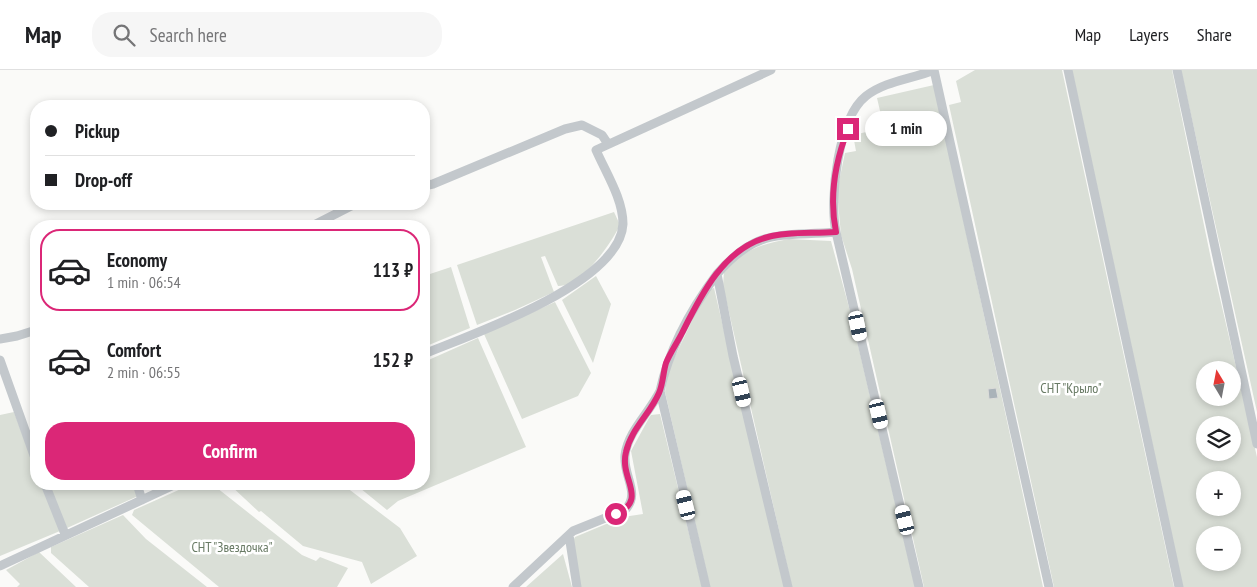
<!DOCTYPE html>
<meta charset="utf-8">
<style>
:root{--surface:#fff;--page:#f6f6f6;--text:#202124;--muted:#757577;--line:#e0e0e0;--accent:#db2777}
body{margin:0;font-family:"PT Sans Narrow",sans-serif;background:var(--page);color:var(--text);height:100vh;display:flex;flex-direction:column;font-size:19px;white-space:nowrap}
*{box-sizing:border-box;margin:0}
p{font-size:16px;color:var(--muted)}
.icon{flex:none;width:28px;height:28px;fill:none;stroke:currentColor;stroke-width:2;stroke-linecap:round;stroke-linejoin:round}
.map{position:relative;flex:1;overflow:hidden}
.side{position:absolute;left:30px;top:150px;width:400px;height:270px;display:flex;flex-direction:column;background:var(--surface);border-radius:20px;box-shadow:0 2px 8px #0003}
.side>*{flex:none}
.guide{position:absolute;left:30px;top:30px;width:400px;height:110px;border-radius:20px;box-shadow:0 2px 8px #0003;display:grid;align-content:center;height:110px;padding:0 15px;background:var(--surface)}
.needle{width:32px;rotate:350deg}
.tools{position:absolute;left:1196px;top:291px;display:grid;gap:10px}
.tools a{display:grid;place-items:center;width:45px;height:45px;border-radius:50%;background:var(--surface);box-shadow:0 2px 8px #0003;font-size:25px}
.end{position:absolute;width:22px;height:22px;margin:-11px;border:6px solid #db2777;background:#fff;box-shadow:0 0 0 2px #fff}
.from{border-radius:50%}
.bubble{position:absolute;height:35px;border-radius:18px;background:var(--surface);box-shadow:0 2px 8px #0003;font-size:16px;font-weight:600;line-height:35px;text-align:center}
.car{position:absolute;width:15px;height:30px;margin:-15px -8px;border-radius:6px;box-shadow:0 0 4px 1px #0007;background:linear-gradient(#fff 24%,#345 0 40%,#fff 0 76%,#345 0 86%,#fff 0)}
.guide b{display:flex;align-items:center;gap:18px;height:48px;font-size:19px}
.guide b+b{border-top:1px solid var(--line)}
.guide i{width:12px;height:12px;background:var(--text)}
ul{padding:9px 0 0;list-style:none}
li{display:flex;align-items:center;gap:15px;height:82px;margin:0 10px 8px;padding:0 5px;border:2px solid transparent;border-radius:20px}
li div{flex:1}
li b{display:block;font-size:19px}
li em{font-style:normal;font-weight:600}
li.selected{border-color:var(--accent)}
li>.icon{width:45px;height:45px;stroke-width:1.5}
.cta{display:flex;gap:10px;margin-top:auto;padding:10px 15px}
.cta a{flex:1;height:58px;border-radius:20px;background:var(--accent);color:#fff;font-size:20px;font-weight:600;line-height:58px;text-align:center}
header{display:flex;align-items:center;gap:30px;box-sizing:border-box;height:70px;padding:0 25px;background:var(--surface);border-bottom:1px solid var(--line)}
header strong{font-size:24px}
nav{display:flex;gap:28px;margin-inline-start:auto;font-size:18px}
.search{width:350px;height:45px;background:var(--page);display:flex;align-items:center;gap:12px;box-sizing:border-box;padding:0 18px;border-radius:20px;color:var(--muted);font-size:19px}
.map>svg:first-child{display:block}
</style>
<header>
<strong>Map</strong>
<div class="search"><svg class="icon" aria-label="search" viewBox="0 0 24 24"><circle cx="10" cy="10" r="6"/><path d="M15 15l6 6"/></svg>Search here</div>
<nav><a>Map</a><a>Layers</a><a>Share</a></nav>
</header>
<div class="map">
<svg width="1257" height="517" viewBox="0 0 1257 517">
<rect width="100%" height="100%" fill="#fafaf8"/>
<path fill="#dadfd7" fill-rule="evenodd" d="M975 0H1062L1174 517H1054L949 35 961 32 956 11Z
M1072 0H1172L1212 194 1257 387V517H1183ZM1205 300H1232V328H1205ZM1205 355H1232V382H1205ZM1205 410H1232V438H1205ZM1205 465H1232V492H1205Z
M1181 0H1257V342Z
M934 15 1043 517H924L852 199 841 165 837 121 845 83 856 81 853 65 884 58 877 28Z
M614 142 620 155C611 174 581 217 558 216L545 186 541 187 554 222 515 240 477 255 457 195Z
M789 169 831 171 850 241 915 517H792L723 216 724 201C746 179 758 175 789 169Z
M451 197 470 258 424 277V206Z
M596 206 611 234 593 293 562 230Z
M714 218 784 517H710L665 322 668 301 699 236 708 220Z
M555 232 591 303 578 326 522 349 484 264Z
M478 268 526 377 398 431 387 440 355 414H424V292Z
M14 342 36 401V414H41L60 461 0 486V345Z
M660 344 702 517H581L572 473 575 467 623 447 643 444 631 381 649 348 651 345Z
M48 414H134L138 426 67 458Z
M192 414H212L302 485 316 491 320 487 348 498 337 517H219L132 445 134 440Z
M229 414H342L400 458 417 486 371 514 362 492 303 476 261 441 259 442Z
M123 445 146 469 207 517H89L51 483V477Z
M39 482 76 517H17L20 514 6 500Z
M563 484 572 517H526Z"/>
<path fill="#aab3b9" stroke="#dcdcda" d="M996 318 998 328 989 329 988 319Z"/>
<g fill="none" stroke-linecap="round" stroke-linejoin="round">
<path stroke="#c3c8cc" stroke-width="9" d="M934 0 1049 517
M1068 0 1179 517
M1177 0 1257 374
M424 116 433 114 565 59 582 55 602 65 608 74
M312 156 355 134
M0 269 17 266 36 260
M424 284C472 264 620 214 623 154 623 129 606 103 596 80L771 0
M0 290 36 391
M45 414 65 464
M137 414 142 430
M569 465 577 517
M0 496 176 414
M513 517 573 461 625 440C641 423 623 407 625 385 628 361 650 342 660 321
M706 517 660 321C669 279 691 239 717 204
M788 517 733 286 717 204C758 157 780 167 836 162
M919 517 836 162C829 129 838 48 866 26 885 11 912 9 934 0"/>
</g>
<g fill="none" stroke-linecap="round" stroke-linejoin="round">
<path stroke="#db2777" stroke-width="6" d="M616 444C649 429 619 409 626 382 631 359 650 344 659 323 663 314 663 303 666 293 670 283 677 273 682 263 701 225 724 178 768 167 790 161 813 164 836 162 829 127 835 92 848 59"/>
</g>
<g text-anchor="middle" dominant-baseline="central" stroke-width="5" stroke-linejoin="round" paint-order="stroke">
<g font-size="14" fill="#687a64" stroke="#fff">
<text x="1071" y="318">СНТ "Крыло"</text>
<text x="232" y="477">СНТ "Звездочка"</text>
</g>
</g>
</svg>
<div class="tools">
<a><svg class="needle" viewBox="-14 -14 28 28"><path d="M0-13l5 13h-10z" fill="#e53935"/><path d="M0 13l5-13h-10z" fill="#757577"/></svg></a>
<a><svg class="icon" aria-label="layers" viewBox="0 0 24 24"><path d="M12 4l9 5-9 5-9-5zM3 14l9 5 9-5"/></svg></a>
<a>+</a>
<a>−</a>
</div>
<i class="end from" style="left:616px;top:444px"></i>
<i class="end" style="left:848px;top:59px"></i>
<div class="bubble" style="left:865px;top:41px;width:82px">1 min</div>
<i class="car" style="left:858px;top:256px;rotate:168deg"></i>
<i class="car" style="left:742px;top:322px;rotate:167deg"></i>
<i class="car" style="left:879px;top:344px;rotate:167deg"></i>
<i class="car" style="left:686px;top:435px;rotate:346deg"></i>
<i class="car" style="left:905px;top:450px;rotate:346deg"></i>
<div class="guide">
<b><i class="from"></i>Pickup</b>
<b><i></i>Drop-off</b>
</div>
<section class="side">
<ul>
<li class="selected"><svg class="icon" aria-label="car" viewBox="0 0 24 24"><path d="M5 17H2v-5l4-1 3-4h7l3 4 3 1v5h-3M9 17h6M6 11h13"/><circle cx="7" cy="17" r="2"/><circle cx="17" cy="17" r="2"/></svg><div><b>Economy</b><p>1 min · 06:54</p></div><em>113 ₽</em></li>
<li><svg class="icon" aria-label="car" viewBox="0 0 24 24"><path d="M5 17H2v-5l4-1 3-4h7l3 4 3 1v5h-3M9 17h6M6 11h13"/><circle cx="7" cy="17" r="2"/><circle cx="17" cy="17" r="2"/></svg><div><b>Comfort</b><p>2 min · 06:55</p></div><em>152 ₽</em></li>
</ul>
<div class="cta"><a>Confirm</a></div>
</section>
</div>
